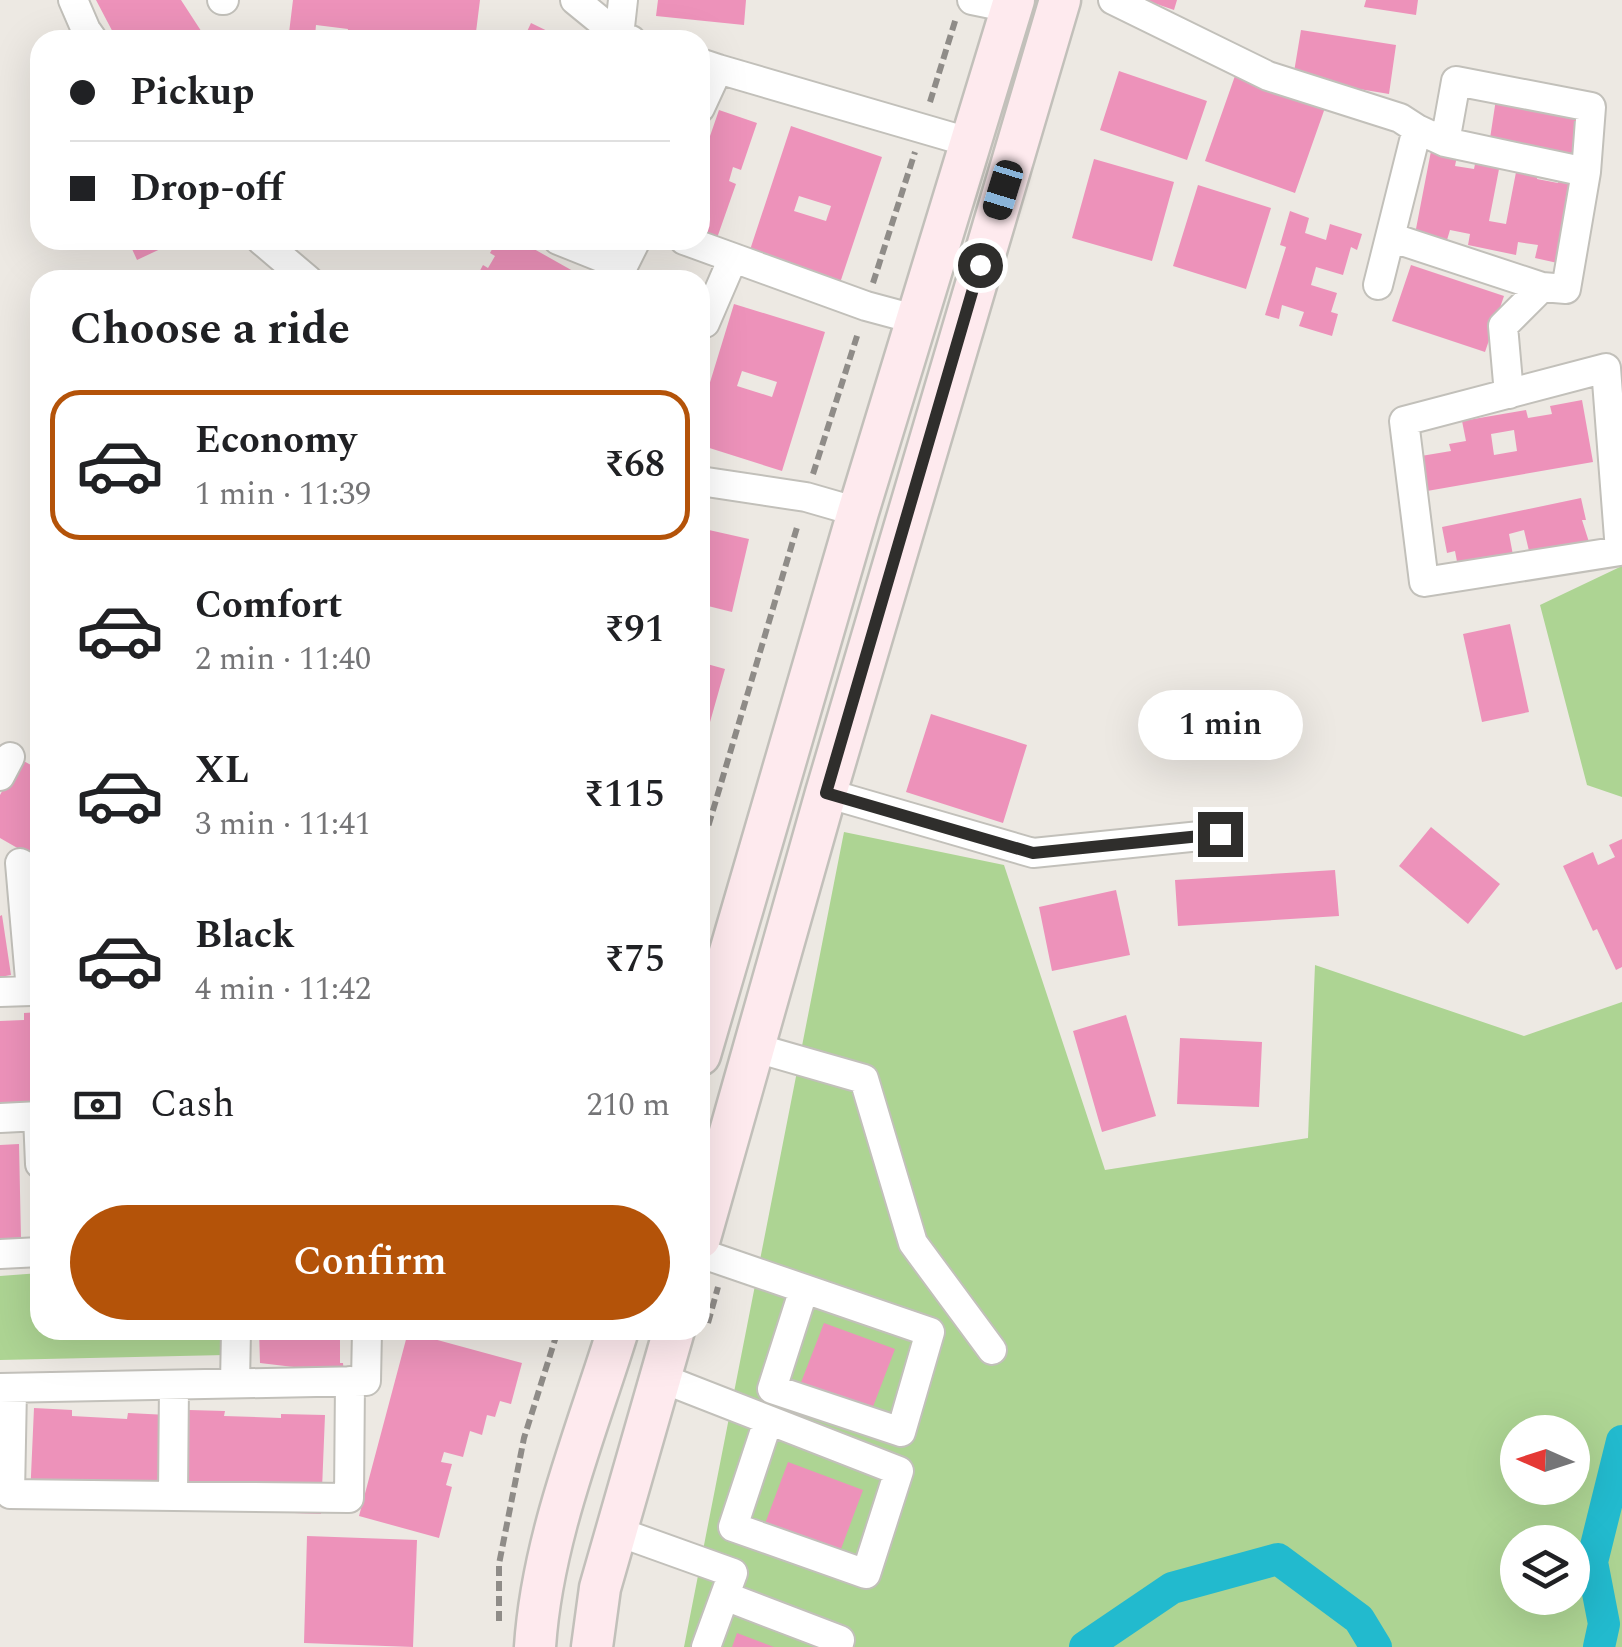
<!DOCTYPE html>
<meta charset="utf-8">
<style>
:root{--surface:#fff;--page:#f6f6f6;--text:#202124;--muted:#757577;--line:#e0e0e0;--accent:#b45309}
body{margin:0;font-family:Spectral,serif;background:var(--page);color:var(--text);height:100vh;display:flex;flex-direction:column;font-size:38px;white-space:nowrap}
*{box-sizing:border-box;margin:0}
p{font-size:32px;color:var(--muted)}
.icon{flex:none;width:55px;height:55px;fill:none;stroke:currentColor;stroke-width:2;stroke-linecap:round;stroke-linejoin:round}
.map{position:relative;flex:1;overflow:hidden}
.sheet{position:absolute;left:30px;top:270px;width:680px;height:1070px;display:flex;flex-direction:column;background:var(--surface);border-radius:30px;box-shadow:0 10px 40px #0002}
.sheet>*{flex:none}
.guide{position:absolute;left:30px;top:30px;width:680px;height:220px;border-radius:30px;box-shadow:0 10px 40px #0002;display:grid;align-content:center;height:220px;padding:0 40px;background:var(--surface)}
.needle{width:65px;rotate:273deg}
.controls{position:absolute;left:1500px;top:1415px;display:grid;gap:20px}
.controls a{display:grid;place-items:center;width:90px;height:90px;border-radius:50%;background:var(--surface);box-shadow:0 10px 40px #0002;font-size:50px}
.end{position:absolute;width:45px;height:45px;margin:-22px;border:12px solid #2f2e2c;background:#fff;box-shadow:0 0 0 5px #fff}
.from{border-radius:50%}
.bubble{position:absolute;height:70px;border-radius:35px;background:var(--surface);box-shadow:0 10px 40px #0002;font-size:32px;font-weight:600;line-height:70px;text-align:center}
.car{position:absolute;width:30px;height:60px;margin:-30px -15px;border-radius:12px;box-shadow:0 0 8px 2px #0007;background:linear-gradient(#222 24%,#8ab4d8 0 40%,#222 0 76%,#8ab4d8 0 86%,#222 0)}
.guide b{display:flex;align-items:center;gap:35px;height:95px;font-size:38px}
.guide b+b{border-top:2px solid var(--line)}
.guide i{width:25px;height:25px;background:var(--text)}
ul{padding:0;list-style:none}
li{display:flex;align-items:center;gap:30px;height:150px;margin:0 20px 15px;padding:0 20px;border:5px solid transparent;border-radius:30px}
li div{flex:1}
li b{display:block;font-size:38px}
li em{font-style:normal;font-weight:600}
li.on{border-color:var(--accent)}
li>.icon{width:90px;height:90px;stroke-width:1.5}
h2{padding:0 40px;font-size:45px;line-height:120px}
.pay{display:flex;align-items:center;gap:25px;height:110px;padding:0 40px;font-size:38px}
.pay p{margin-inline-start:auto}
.button{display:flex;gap:20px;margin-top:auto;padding:20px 40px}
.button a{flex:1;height:115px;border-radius:60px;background:var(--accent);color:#fff;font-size:40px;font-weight:600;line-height:115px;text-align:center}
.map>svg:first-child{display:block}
</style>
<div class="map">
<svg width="1622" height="1647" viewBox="0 0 1622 1647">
<rect width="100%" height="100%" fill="#ede9e3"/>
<path fill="#add493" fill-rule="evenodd" d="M1622 566V797L1587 785 1540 605Z
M844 832 1004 865 1105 1170 1308 1138 1315 965 1524 1036 1622 1002V1647H684ZM1518 1432H1572V1488H1518ZM1518 1542H1572V1598H1518Z
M40 1273V1330H224L225 1355 0 1360V1276Z"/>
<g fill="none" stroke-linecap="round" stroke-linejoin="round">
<path stroke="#22bace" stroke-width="32" d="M1085 1647 1172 1588 1278 1559 1359 1619 1376 1647
M1599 1647 1604 1624 1592 1562 1622 1441"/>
</g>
<path fill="#ed92ba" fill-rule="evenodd" d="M96 0H181L207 40H117Z
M293 0H480L475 40H346L348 29 316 25 315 36 289 33Z
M658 0H746L744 25 656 16Z
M1145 0H1177L1174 10Z
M1366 0H1418L1416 15 1364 7Z
M531 23 566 40H523Z
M1301 30 1396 45 1389 94 1293 78Z
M1119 71 1207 101 1187 160 1100 130Z
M1236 73 1326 105 1295 193 1205 161Z
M1496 99 1582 112 1575 159 1489 145Z
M719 110 757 123 741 170 733 167 729 181 736 184 717 238 700 232V165Z
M791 126 882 157 838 289 747 259ZM799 196 831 206 826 221 794 211Z
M1431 151 1457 156 1455 166 1474 169 1476 159 1500 164 1489 221 1506 224 1517 167 1538 172 1537 179 1558 183 1559 175 1578 179 1562 264 1535 258 1538 245 1518 242 1516 255 1468 245 1470 234 1450 230 1447 240 1415 234Z
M1094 159 1174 182 1152 261 1072 238Z
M1198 185 1271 208 1246 289 1173 266Z
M1290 211 1309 218 1305 233 1326 240 1330 224 1362 234 1357 250 1351 247 1343 275 1316 267 1311 285 1337 293 1331 312 1338 314 1332 336 1299 326 1304 312 1282 305 1279 319 1265 315 1286 247 1280 245Z
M128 240H169L171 244 137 260Z
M497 240H518L589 280H475L483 265 488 268 495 256 490 253Z
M1411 265 1504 296 1485 352 1392 321Z
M734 304 825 332 782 471 700 445V415ZM742 371 777 382 772 397 737 386Z
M1582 400 1593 462 1427 491 1421 456 1451 451 1449 444 1466 441 1462 421 1526 410 1528 418 1552 414 1550 406ZM1514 430 1517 451 1494 455 1491 434Z
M1581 498 1586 520H1582L1595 561 1458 567 1455 551 1447 553 1442 527ZM1524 530 1529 551 1513 555 1509 534Z
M700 528 749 539 732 612 700 604Z
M1510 624 1529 712 1482 722 1463 634Z
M700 662 725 669 701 754H700Z
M931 714 1027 745 1003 823 906 792Z
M20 759 40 770V861L0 838V795Z
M1431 827 1500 884 1468 924 1399 866Z
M1622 839V967L1616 970 1597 929 1593 931 1563 866 1593 852 1598 865 1615 857 1609 845Z
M1335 870 1339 916 1178 926 1175 880Z
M1116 890 1130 955 1052 971 1039 907Z
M2 915 11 975 0 977V916Z
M40 1012V1102L0 1105V1021L24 1020V1013Z
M1126 1015 1156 1116 1102 1132 1073 1031Z
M1180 1038 1262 1042 1259 1107 1177 1104Z
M19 1144 21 1239H0V1145Z
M824 1323 895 1349 871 1412 800 1385Z
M259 1330H340V1363H343L344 1373 260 1363Z
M408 1332 522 1363 511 1404 500 1401 495 1417 487 1415 482 1435 470 1431 463 1457 444 1452 441 1462 452 1464 446 1485 452 1487 439 1538 359 1516Z
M34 1408 72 1410V1416L127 1419 128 1413 168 1415 163 1505 30 1498Z
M189 1410 225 1411 224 1416 281 1418V1414L325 1415 321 1514 185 1509Z
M788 1462 863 1490 838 1557 763 1529Z
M307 1536 417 1540 413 1647 304 1643Z
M737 1633 774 1647H732Z"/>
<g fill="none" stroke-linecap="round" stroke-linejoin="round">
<defs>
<path id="street" d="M73 0 86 30 93 40
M222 0H224
M575 0 619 36
M623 0 619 36 631 40
M972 0 1011 8
M1113 0 1268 76 1400 118 1417 129 1378 285
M700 63 718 69 700 108
M718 69 972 143
M1445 142 1586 172
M1390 237 1542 287 1566 289 1586 172 1591 107 1456 81 1445 142 1417 129
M261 240 308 280
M558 240 623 266 636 240
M684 240 866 306 918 320
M705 323 733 258
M1606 368 1620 551 1424 582 1404 421Z
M1509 394 1503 326 1542 287
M700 481 806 497 858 512
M0 776 10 757
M826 793 1033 853 1220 834
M40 874 20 863 31 991H40
M0 992 31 991
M756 1048 864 1079 913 1243 992 1350
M38 1116 40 1164
M0 1118 40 1116
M700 1253 930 1332 901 1432 772 1389 804 1289
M0 1254 40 1252
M661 1378 899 1471 866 1574 733 1527 768 1421
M235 1383 236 1330
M0 1388 366 1381 367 1330
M12 1388 10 1494 349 1498 350 1381
M173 1495 174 1385
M616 1531 733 1573 706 1647
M725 1596 840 1640 838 1647"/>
<path id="secondary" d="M700 1055 858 512 1014 0
M700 1238 826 793 1060 0
M535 1647C542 1539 586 1433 618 1330
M592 1647 600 1588 674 1330"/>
</defs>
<use href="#street" stroke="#c2c0ba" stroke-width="32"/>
<use href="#secondary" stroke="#c2c0ba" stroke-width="45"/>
<path stroke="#8f8c88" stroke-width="6" stroke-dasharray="10 5" stroke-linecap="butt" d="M930 102 956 18
M873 283 915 152
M813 474 858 333
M700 854 798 524
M708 1323 718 1287
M499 1621V1564L524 1438 558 1330"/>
<use href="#street" stroke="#fff" stroke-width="28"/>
<use href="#secondary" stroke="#feeaee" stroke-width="40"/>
</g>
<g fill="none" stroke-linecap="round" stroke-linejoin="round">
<path stroke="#2f2e2c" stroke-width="12" d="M980 265 826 793 1033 853 1220 834"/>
</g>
</svg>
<div class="controls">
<a><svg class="needle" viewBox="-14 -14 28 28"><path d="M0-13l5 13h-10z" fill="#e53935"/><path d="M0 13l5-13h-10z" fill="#757577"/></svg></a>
<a><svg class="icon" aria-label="layers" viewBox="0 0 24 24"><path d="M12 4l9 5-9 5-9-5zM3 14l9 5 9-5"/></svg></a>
</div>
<i class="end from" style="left:980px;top:265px"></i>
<i class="end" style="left:1220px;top:834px"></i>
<div class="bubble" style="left:1138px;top:690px;width:165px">1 min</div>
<i class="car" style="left:1003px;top:190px;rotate:197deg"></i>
<div class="guide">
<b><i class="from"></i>Pickup</b>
<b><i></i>Drop-off</b>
</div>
<section class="sheet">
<h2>Choose a ride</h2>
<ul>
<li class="on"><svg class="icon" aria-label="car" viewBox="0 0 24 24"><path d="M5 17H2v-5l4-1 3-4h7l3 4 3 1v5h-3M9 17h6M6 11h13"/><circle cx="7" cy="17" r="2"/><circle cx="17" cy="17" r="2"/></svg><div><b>Economy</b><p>1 min · 11:39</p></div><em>₹68</em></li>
<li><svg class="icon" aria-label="car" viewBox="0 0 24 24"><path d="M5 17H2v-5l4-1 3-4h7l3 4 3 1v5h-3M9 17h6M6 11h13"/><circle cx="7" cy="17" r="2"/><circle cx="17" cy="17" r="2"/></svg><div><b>Comfort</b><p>2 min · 11:40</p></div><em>₹91</em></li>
<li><svg class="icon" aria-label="car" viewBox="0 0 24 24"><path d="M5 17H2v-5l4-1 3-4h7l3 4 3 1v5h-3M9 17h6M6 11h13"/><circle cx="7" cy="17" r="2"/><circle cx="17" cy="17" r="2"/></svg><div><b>XL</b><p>3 min · 11:41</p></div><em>₹115</em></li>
<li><svg class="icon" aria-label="car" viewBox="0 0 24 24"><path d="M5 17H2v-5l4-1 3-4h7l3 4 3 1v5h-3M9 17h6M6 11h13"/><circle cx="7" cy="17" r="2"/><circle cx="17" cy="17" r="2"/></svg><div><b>Black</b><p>4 min · 11:42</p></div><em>₹75</em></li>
</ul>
<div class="pay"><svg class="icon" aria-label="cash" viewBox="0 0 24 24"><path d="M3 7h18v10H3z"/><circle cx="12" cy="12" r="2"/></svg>Cash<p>210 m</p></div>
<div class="button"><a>Confirm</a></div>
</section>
</div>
